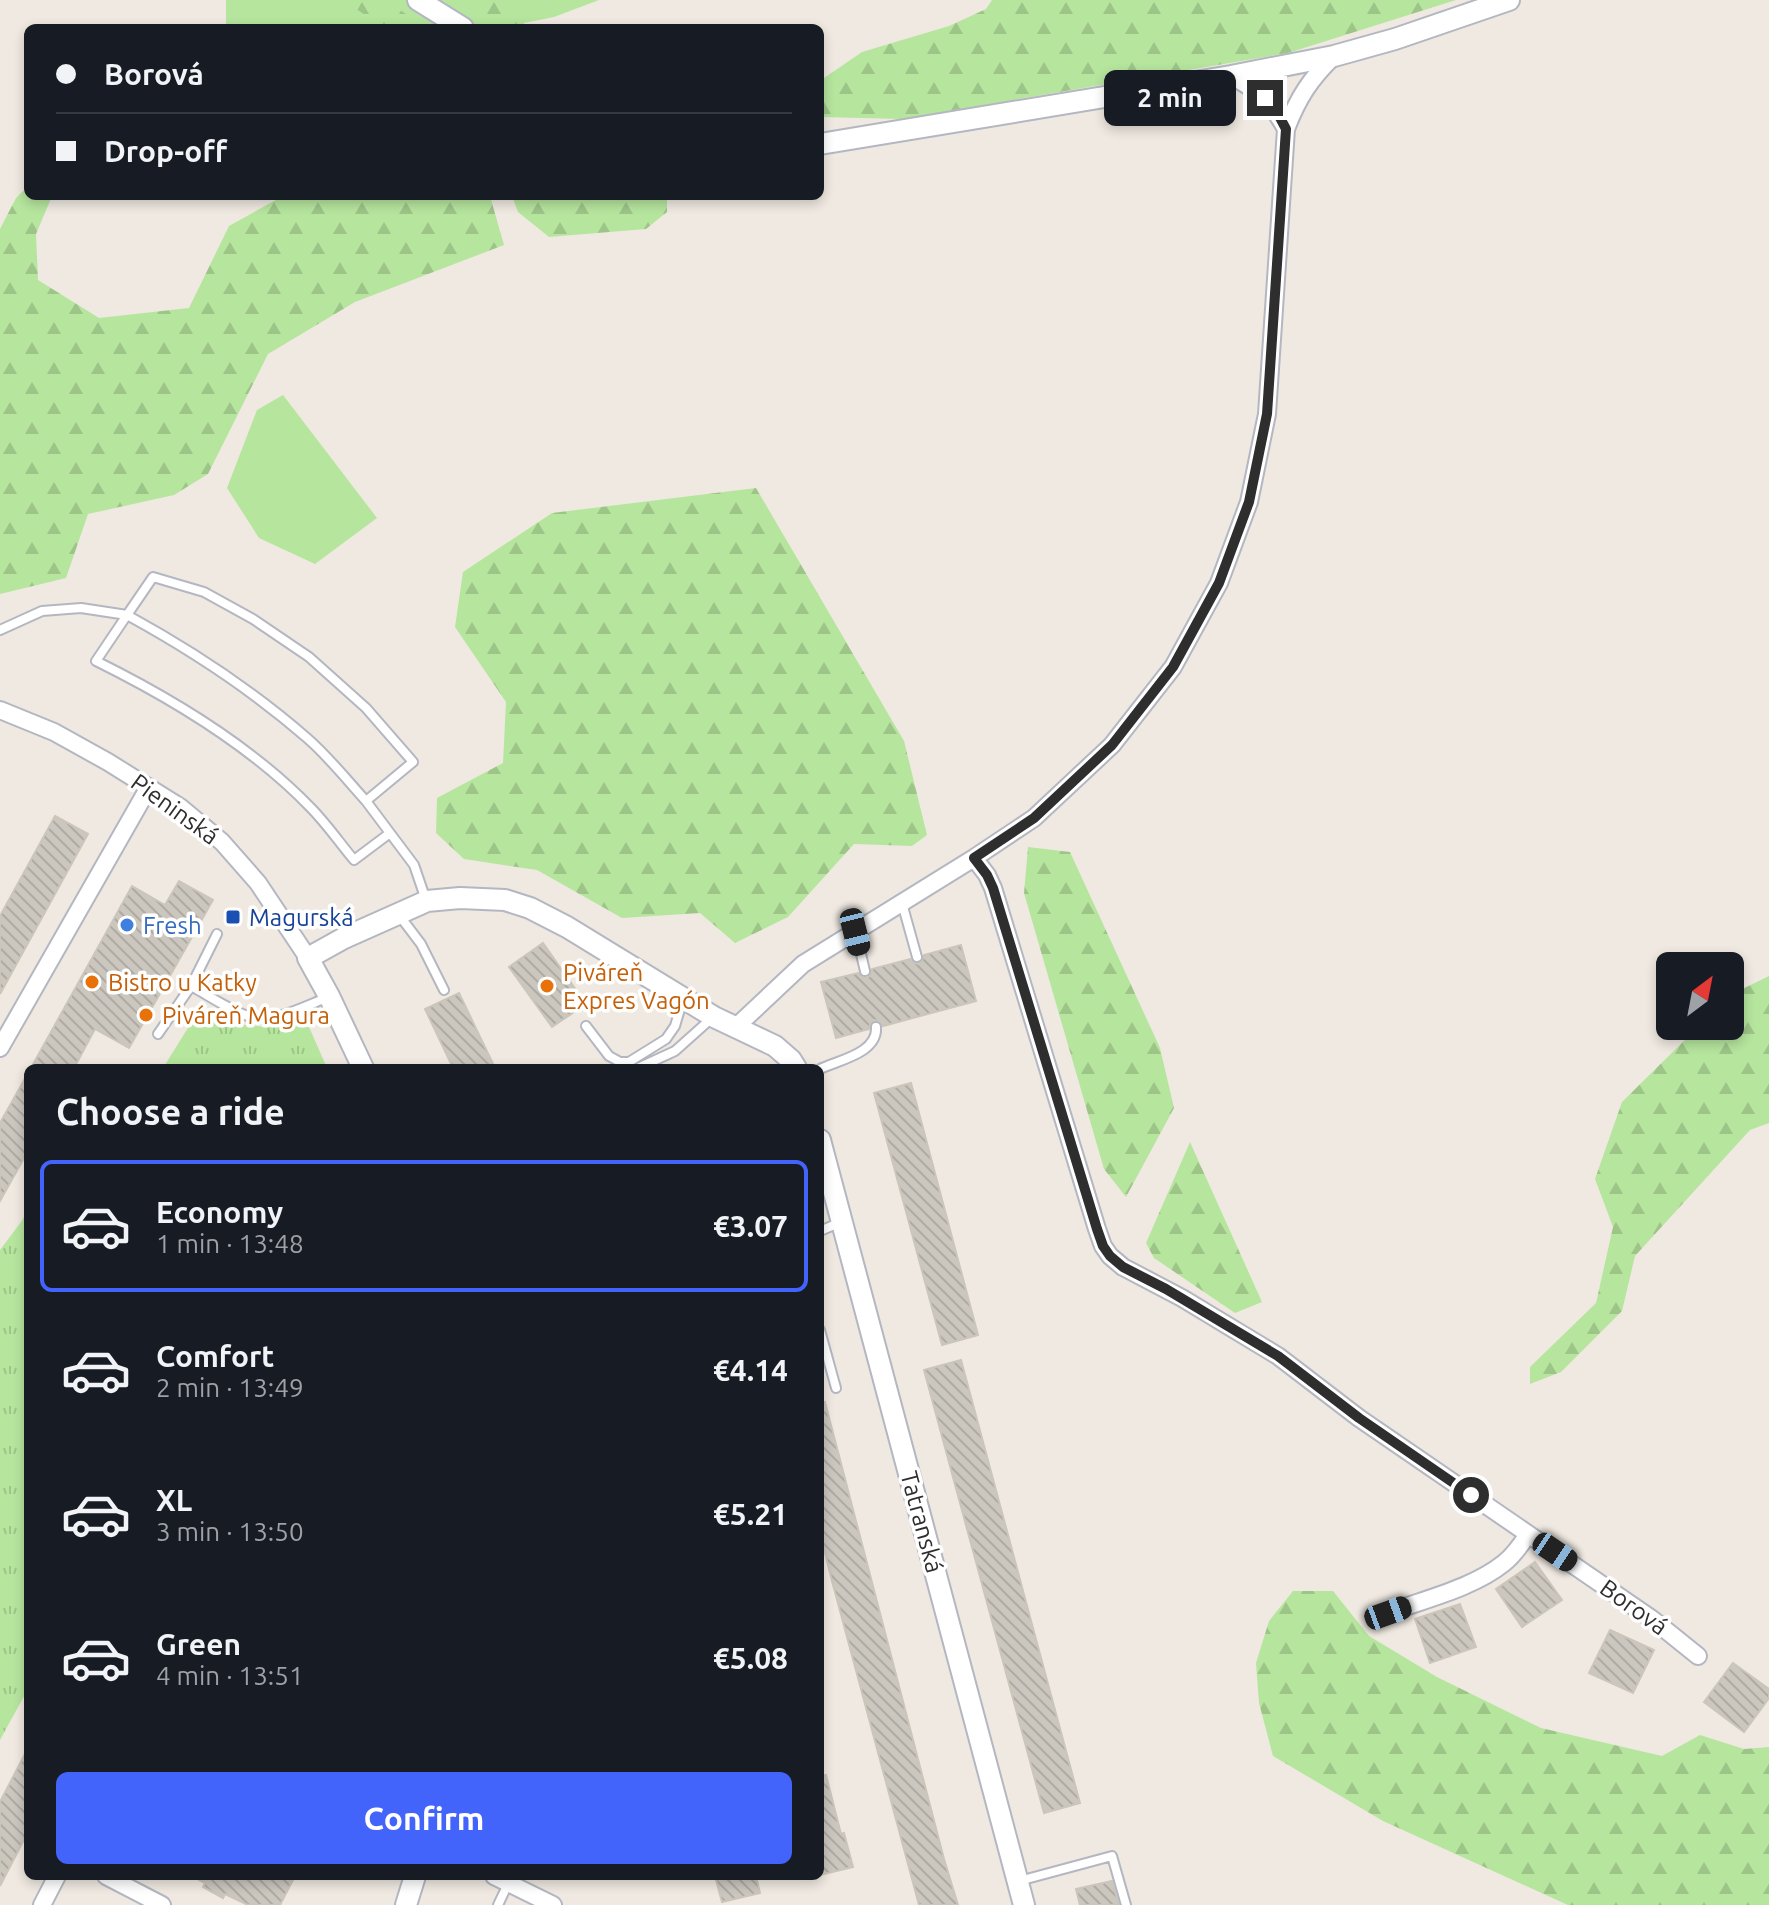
<!DOCTYPE html>
<meta charset="utf-8">
<style>
:root{--surface:#171b24;--page:#242831;--text:#f1f3f6;--muted:#9ea1a6;--line:#363941;--accent:#4264fb}
body{margin:0;font-family:Ubuntu,sans-serif;background:var(--page);color:var(--text);height:100vh;display:flex;flex-direction:column;font-size:30px;white-space:nowrap}
*{box-sizing:border-box;margin:0}
p{font-size:26px;color:var(--muted)}
.icon{flex:none;width:44px;height:44px;fill:none;stroke:currentColor;stroke-width:2;stroke-linecap:round;stroke-linejoin:round}
.map{position:relative;flex:1;overflow:hidden}
.details{position:absolute;left:24px;top:1064px;width:800px;height:816px;display:flex;flex-direction:column;background:var(--surface);border-radius:12px;box-shadow:0 4px 12px #0003}
.details>*{flex:none}
.banner{position:absolute;left:24px;top:24px;width:800px;height:176px;border-radius:12px;box-shadow:0 4px 12px #0003;display:grid;align-content:center;height:176px;padding:0 32px;background:var(--surface)}
.needle{width:52px;rotate:32deg}
.buttons{position:absolute;left:1656px;top:952px;display:grid;gap:16px}
.buttons a{display:grid;place-items:center;width:88px;height:88px;border-radius:12px;background:var(--surface);box-shadow:0 4px 12px #0003;font-size:40px}
.end{position:absolute;width:36px;height:36px;margin:-18px;border:10px solid #2e2e2e;background:#fff;box-shadow:0 0 0 4px #fff}
.from{border-radius:50%}
.bubble{position:absolute;height:56px;border-radius:12px;background:var(--surface);box-shadow:0 4px 12px #0003;font-size:26px;font-weight:700;line-height:56px;text-align:center}
.car{position:absolute;width:24px;height:48px;margin:-24px -12px;border-radius:10px;box-shadow:0 0 6px 2px #0007;background:linear-gradient(#222 24%,#8ab4d8 0 40%,#222 0 76%,#8ab4d8 0 86%,#222 0)}
.banner b{display:flex;align-items:center;gap:28px;height:76px;font-size:30px}
.banner b+b{border-top:2px solid var(--line)}
.banner i{width:20px;height:20px;background:var(--text)}
ul{padding:0;list-style:none}
li{display:flex;align-items:center;gap:24px;height:132px;margin:0 16px 12px;padding:0 16px;border:4px solid transparent;border-radius:12px}
li div{flex:1}
li b{display:block;font-size:30px}
li em{font-style:normal;font-weight:700}
li.on{border-color:var(--accent)}
li>.icon{width:72px;height:72px;stroke-width:1.5}
h2{padding:0 32px;font-size:36px;line-height:96px}
.action{display:flex;gap:16px;margin-top:auto;padding:16px 32px}
.action a{flex:1;height:92px;border-radius:12px;background:var(--accent);color:#fff;font-size:32px;font-weight:700;line-height:92px;text-align:center}
.map>svg:first-child{display:block}
</style>
<div class="map">
<svg width="1769" height="1905" viewBox="0 0 1769 1905">
<defs>
<pattern id="forest-firs" width="22" height="20" patternUnits="userSpaceOnUse" patternTransform="scale(2)"><rect width="22" height="20" fill="#b6e59e"/><path d="M5 1l3.5 6h-7zM16 11l3.5 6h-7z" fill="#9dc588"/></pattern>
<pattern id="park-tufts" width="24" height="20" patternUnits="userSpaceOnUse" patternTransform="scale(2)"><rect width="24" height="20" fill="#b6e59e"/><path d="M3 7l-1-3M5 7V3M7 7l1-3M15 17l-1-3M17 17v-4M19 17l1-3" fill="none" stroke="#9dc588"/></pattern>
<pattern id="building-back-hatch" width="6" height="6" patternUnits="userSpaceOnUse" patternTransform="scale(2)"><rect width="6" height="6" fill="#cbc7bf"/><path d="M-1 5l2 2M0 0l6 6M5-1l2 2" fill="none" stroke="#afaba4"/></pattern>
</defs>
<rect width="100%" height="100%" fill="#efe9e1"/>
<path fill="#b6e59e" d="M226 0H599L554 17 499 28H226Z
M283 395 377 518 315 564 259 538 227 488 257 410Z"/>
<path fill="url(#forest-firs)" d="M344 0H385L427 28H383Z
M453 0H504L528 28H500Z
M992 0H1456L1288 53 902 119 820 117V88L824 78 862 52 949 26 986 9Z
M28 186V196H52L36 234 38 280 99 318 189 308 229 226 283 196H490L504 245 355 302 268 354 208 474 174 495 88 514 66 578 0 594V229L16 198Z
M512 196H667V212L646 229 549 237 518 212Z
M756 488 904 741 927 835 912 846 854 844 788 917 735 943 700 913 622 918 537 870 464 859 436 833 437 798 503 763 506 702 455 627 463 572 552 513Z
M1028 847 1070 852 1160 1048 1174 1108 1126 1197 1104 1169 1024 893Z
M1769 976V1123L1750 1130 1635 1256 1622 1311 1561 1372 1530 1384V1367L1596 1303 1613 1227 1595 1179 1622 1102 1699 1026H1730V995Z
M1190 1142 1262 1302 1235 1313 1154 1258 1146 1243Z
M1293 1591H1333L1369 1636 1437 1677 1541 1728 1662 1756 1700 1735 1744 1749 1769 1747V1905H1568L1383 1821 1273 1756 1259 1703 1256 1663 1269 1621Z"/>
<path fill="url(#park-tufts)" d="M216 1011 245 1025 268 1027 306 1020 327 1068H163L191 1023Z
M28 1210V1689L0 1740V1250L21 1222Z"/>
<path fill="url(#building-back-hatch)" stroke="#cbc5ba" stroke-width="2" d="M55 816 88 834 0 994V916Z
M179 881 213 900 129 1048 95 1029 74 1068H31L132 886 165 905Z
M543 943 586 1004 552 1027 509 967Z
M961 945 976 1001 883 1026 880 1021 874 1020 870 1024 869 1029 836 1038 821 982 858 973 862 977 867 978 871 974 872 969 910 959 913 962 918 964 922 961 924 955Z
M459 993 495 1068H453L425 1009Z
M28 1073V1151L0 1201V1123Z
M911 1083 978 1335 942 1345 874 1093Z
M961 1360 1080 1803 1044 1813 924 1370Z
M825 1402 944 1859 958 1905H919L832 1581 820 1533V1403Z
M1535 1562 1562 1600 1522 1627 1496 1589Z
M1460 1604 1476 1647 1430 1663 1415 1619Z
M1610 1630 1654 1650 1633 1693 1589 1673Z
M1733 1663 1769 1689V1698L1744 1732 1704 1702Z
M28 1748V1832L0 1886V1802Z
M826 1775 841 1834 844 1833 853 1867 820 1875V1776Z
M192 1876H295L280 1905H248L225 1894 223 1898 203 1887 205 1883Z
M715 1876H756L760 1893 722 1902Z
M1112 1881 1119 1905H1080L1076 1889Z"/>
<g fill="none" stroke-linecap="round" stroke-linejoin="round">
<defs>
<path id="service" d="M0 630 42 611 81 608 127 615 96 661C171 698 251 746 310 807 326 823 339 842 354 860L390 833 414 865 426 900
M366 801C347 780 328 756 307 738 251 689 191 650 127 615L153 577 204 592 253 619 309 657 366 708 413 762 366 801 390 833
M902 903 917 957
M399 915 421 944 444 990
M856 933 865 971
M217 934 191 986C208 995 237 1015 255 1018 276 1022 309 1004 329 997
M586 1026 609 1056 620 1062H629L666 1039 675 1026 683 999
M158 1034 191 986
M638 1068 675 1051 713 1017
M820 1069C839 1060 878 1053 876 1027
M820 1231 841 1222
M820 1330 836 1388
M1019 1881 1112 1856 1126 1905
M498 1905 508 1884"/>
<path id="minor" d="M1231 76C1258 90 1271 102 1286 129
M0 710 54 732 108 762 180 807 222 842 258 883 308 958
M974 858 987 875 993 888 1097 1229 1103 1246 1110 1256 1123 1267 1182 1298 1278 1356 1359 1418 1652 1619 1698 1656
M736 1027 803 964 974 858 1034 818 1112 745 1173 667 1219 583 1249 502 1267 414 1286 129C1298 98 1310 79 1334 56
M0 1048 149 787
M1388 1613C1425 1599 1473 1588 1504 1563 1514 1555 1521 1545 1528 1534
M106 1876 162 1905
M494 1876 553 1905
M42 1905 57 1876"/>
<path id="tertiary" d="M418 0 463 28
M820 144 1231 76 1334 56 1395 39 1509 0
M363 1068 329 996 308 958 344 938 427 901 460 898 505 900 530 908 567 927 714 1017 775 1046 791 1060 796 1068
M820 1140 1024 1905
M406 1905 415 1876"/>
</defs>
<use href="#service" stroke="#b4b7c1" stroke-width="12"/>
<use href="#minor" stroke="#b4b7c1" stroke-width="20"/>
<use href="#tertiary" stroke="#b4b7c1" stroke-width="24"/>
<use href="#service" stroke="#fff" stroke-width="8"/>
<use href="#minor" stroke="#fff" stroke-width="16"/>
<use href="#tertiary" stroke="#fff" stroke-width="20"/>
</g>
<g fill="none" stroke-linecap="round" stroke-linejoin="round">
<path stroke="#2e2e2e" stroke-width="10" d="M1265 98 1278 114 1286 129 1267 414 1249 502 1219 583 1173 667 1112 745 1034 818 974 858 987 875 993 888 1097 1229 1103 1246 1110 1256 1123 1267 1166 1289 1278 1356 1359 1418 1471 1495"/>
</g>
<rect fill="#1a4fb4" stroke="#fff" stroke-width="3" x="225" y="909" width="16" height="16" rx="4"/>
<circle fill="#3f7fe0" stroke="#fff" stroke-width="3" cx="127" cy="925" r="8"/>
<g fill="#e8710a" stroke="#fff" stroke-width="3">
<circle cx="92" cy="982" r="8"/>
<circle cx="547" cy="986" r="8"/>
<circle cx="146" cy="1015" r="8"/>
</g>
<g text-anchor="middle" dominant-baseline="central" stroke-width="7" stroke-linejoin="round" paint-order="stroke">
<g font-size="24" fill="#2e2e2e" stroke="#fff">
<text transform="translate(175 809) rotate(36)">Pieninská</text>
<text transform="translate(922 1522) rotate(75)">Tatranská</text>
<text transform="translate(1634 1607) rotate(36)">Borová</text>
</g>
<g font-size="24" fill="#164399" stroke="#fff" text-anchor="start">
<text x="249" y="917">Magurská</text>
</g>
<g font-size="24" fill="#366cbe" stroke="#fff" text-anchor="start">
<text x="143" y="925">Fresh</text>
</g>
<g font-size="24" fill="#c56008" stroke="#fff" text-anchor="start">
<text x="563" y="972">Piváreň<tspan x="563" dy="28">Expres Vagón</tspan></text>
<text x="108" y="982">Bistro u Katky</text>
<text x="162" y="1015">Piváreň Magura</text>
</g>
</g>
</svg>
<div class="buttons">
<a><svg class="needle" viewBox="-14 -14 28 28"><path d="M0-13l5 13h-10z" fill="#e53935"/><path d="M0 13l5-13h-10z" fill="#9ea1a6"/></svg></a>
</div>
<i class="end from" style="left:1471px;top:1495px"></i>
<i class="end" style="left:1265px;top:98px"></i>
<div class="bubble" style="left:1104px;top:70px;width:132px">2 min</div>
<i class="car" style="left:855px;top:932px;rotate:166deg"></i>
<i class="car" style="left:1555px;top:1552px;rotate:124deg"></i>
<i class="car" style="left:1388px;top:1613px;rotate:70deg"></i>
<div class="banner">
<b><i class="from"></i>Borová</b>
<b><i></i>Drop-off</b>
</div>
<section class="details">
<h2>Choose a ride</h2>
<ul>
<li class="on"><svg class="icon" aria-label="car" viewBox="0 0 24 24"><path d="M5 17H2v-5l4-1 3-4h7l3 4 3 1v5h-3M9 17h6M6 11h13"/><circle cx="7" cy="17" r="2"/><circle cx="17" cy="17" r="2"/></svg><div><b>Economy</b><p>1 min · 13:48</p></div><em>€3.07</em></li>
<li><svg class="icon" aria-label="car" viewBox="0 0 24 24"><path d="M5 17H2v-5l4-1 3-4h7l3 4 3 1v5h-3M9 17h6M6 11h13"/><circle cx="7" cy="17" r="2"/><circle cx="17" cy="17" r="2"/></svg><div><b>Comfort</b><p>2 min · 13:49</p></div><em>€4.14</em></li>
<li><svg class="icon" aria-label="car" viewBox="0 0 24 24"><path d="M5 17H2v-5l4-1 3-4h7l3 4 3 1v5h-3M9 17h6M6 11h13"/><circle cx="7" cy="17" r="2"/><circle cx="17" cy="17" r="2"/></svg><div><b>XL</b><p>3 min · 13:50</p></div><em>€5.21</em></li>
<li><svg class="icon" aria-label="car" viewBox="0 0 24 24"><path d="M5 17H2v-5l4-1 3-4h7l3 4 3 1v5h-3M9 17h6M6 11h13"/><circle cx="7" cy="17" r="2"/><circle cx="17" cy="17" r="2"/></svg><div><b>Green</b><p>4 min · 13:51</p></div><em>€5.08</em></li>
</ul>
<div class="action"><a>Confirm</a></div>
</section>
</div>
